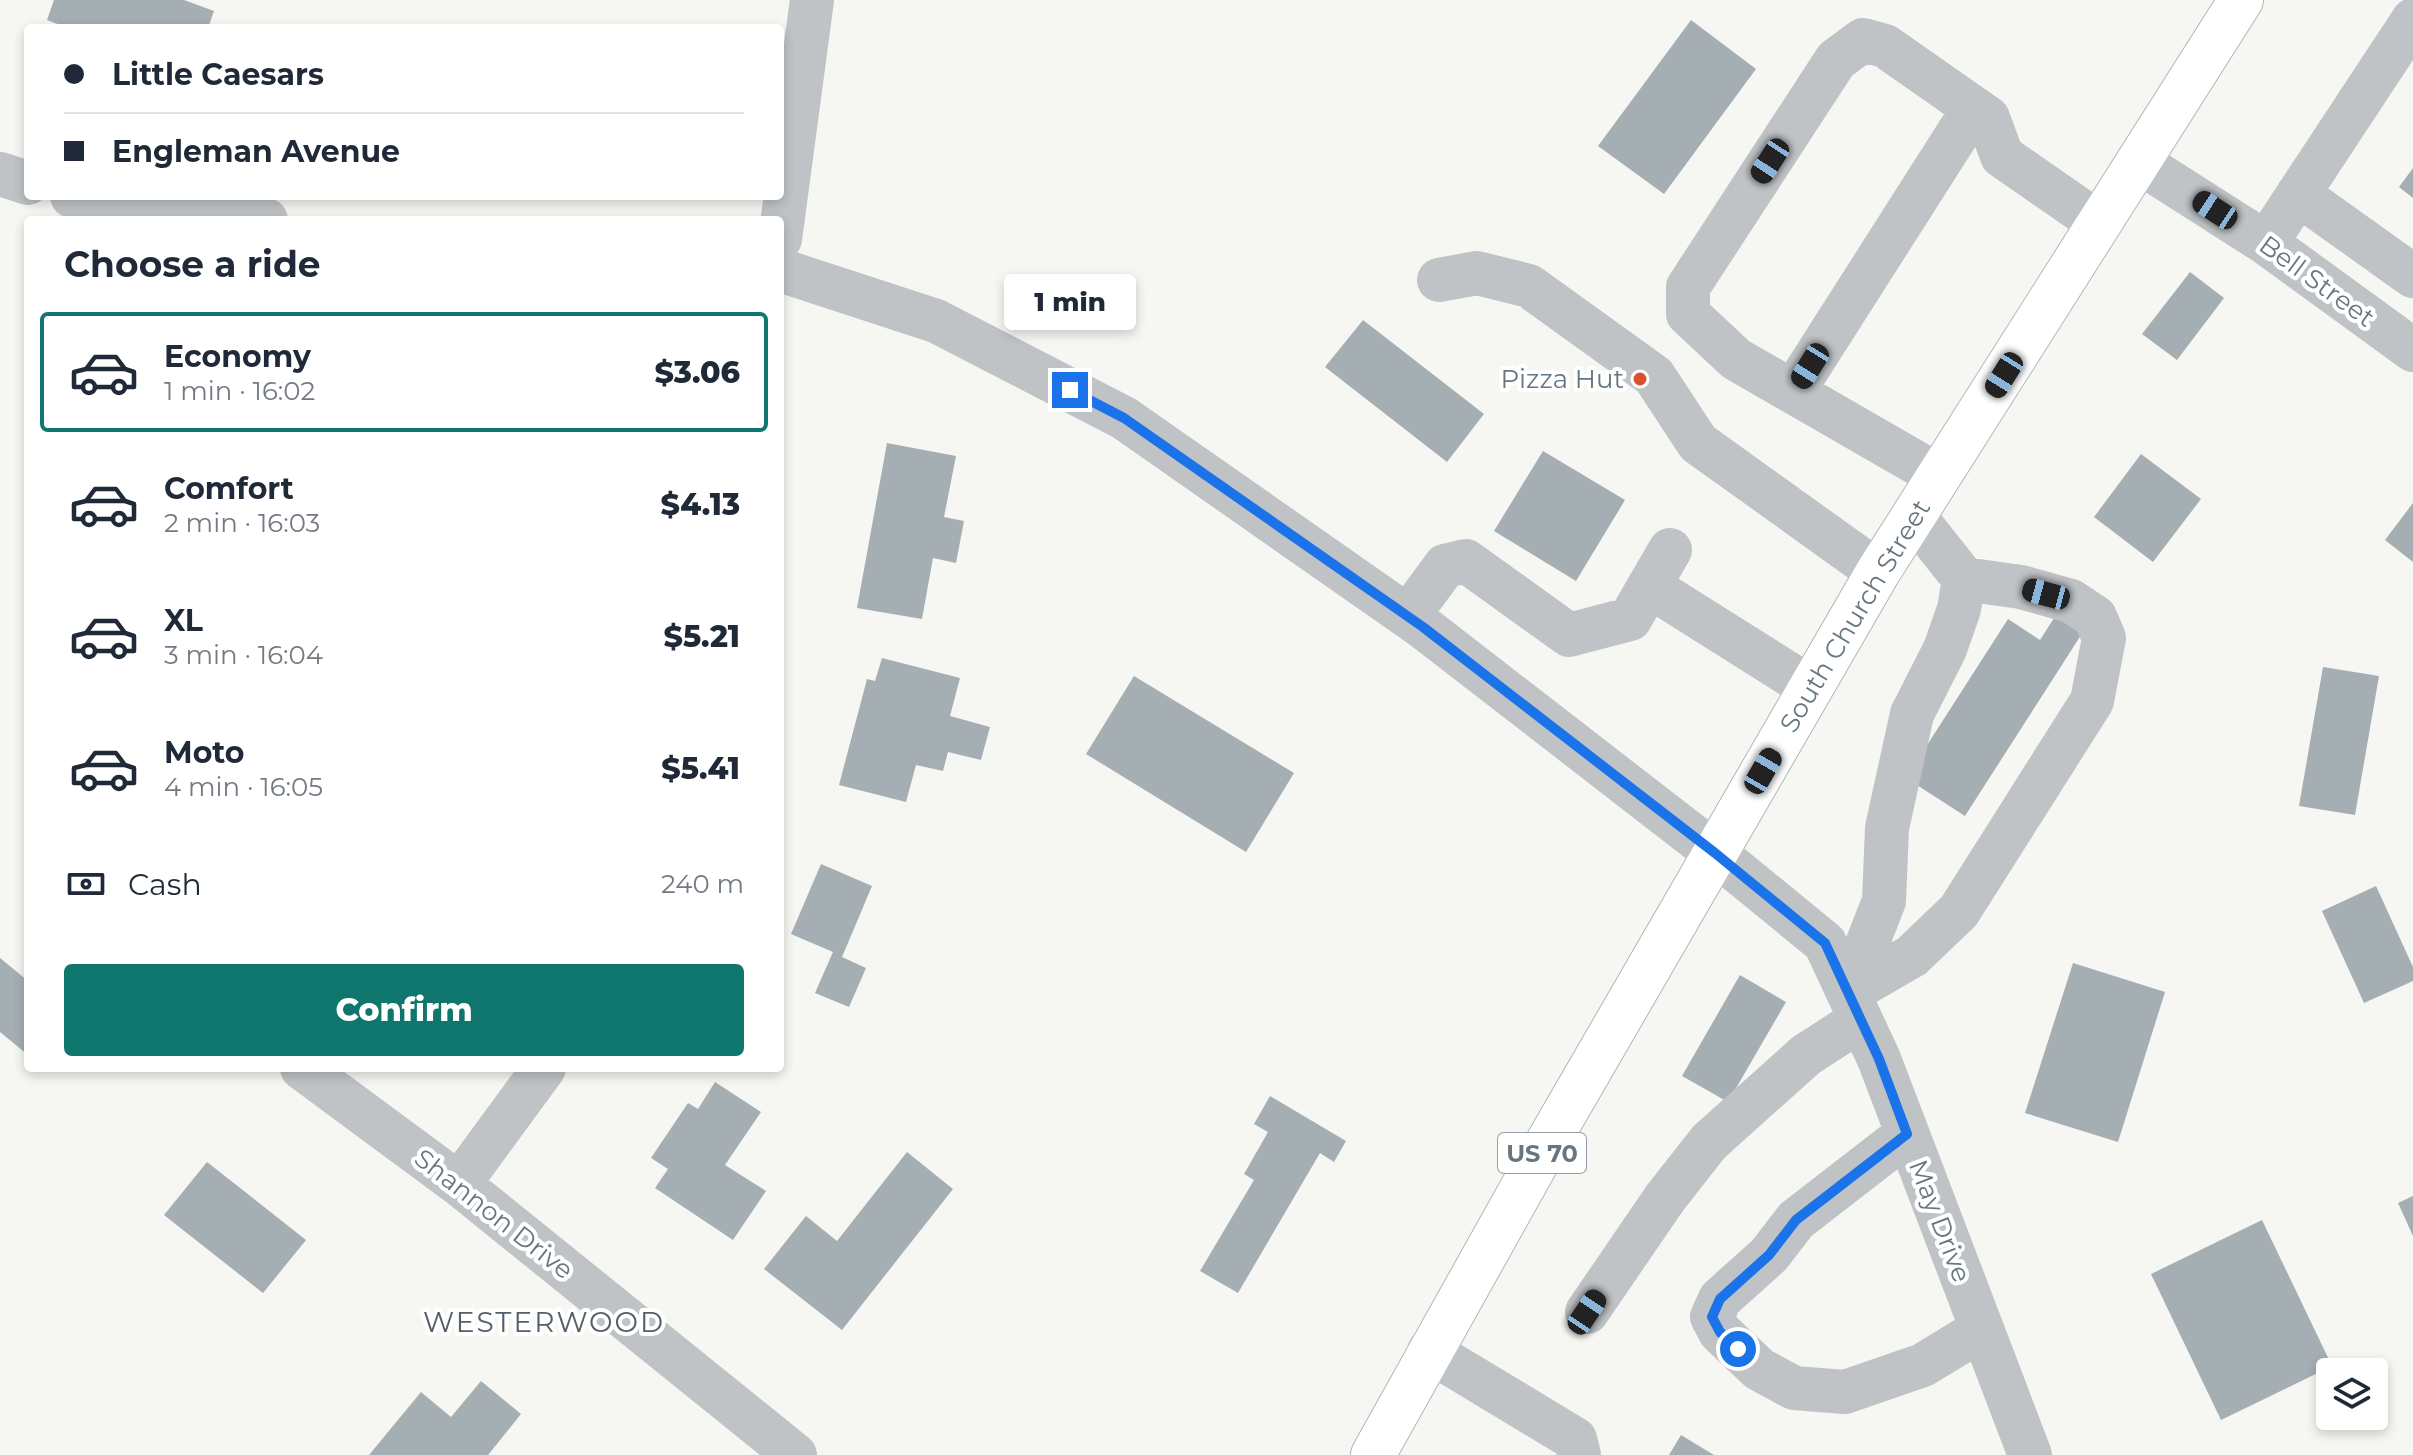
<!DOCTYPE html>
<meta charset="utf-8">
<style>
:root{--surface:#fff;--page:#f2f2f3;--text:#1f2937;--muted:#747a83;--line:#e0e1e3;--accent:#0f766e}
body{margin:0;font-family:Montserrat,sans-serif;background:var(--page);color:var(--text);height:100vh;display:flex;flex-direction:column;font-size:30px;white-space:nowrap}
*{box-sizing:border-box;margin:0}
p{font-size:26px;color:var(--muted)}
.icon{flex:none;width:44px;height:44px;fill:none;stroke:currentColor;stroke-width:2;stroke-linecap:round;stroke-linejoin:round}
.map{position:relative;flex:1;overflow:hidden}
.side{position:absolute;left:24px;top:216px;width:760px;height:856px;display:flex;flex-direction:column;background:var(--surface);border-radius:8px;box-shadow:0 4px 12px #0003}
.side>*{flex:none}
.guide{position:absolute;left:24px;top:24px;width:760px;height:176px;border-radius:8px;box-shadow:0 4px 12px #0003;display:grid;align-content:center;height:176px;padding:0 40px;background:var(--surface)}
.fabs{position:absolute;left:2316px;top:1358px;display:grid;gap:16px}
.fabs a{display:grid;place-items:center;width:72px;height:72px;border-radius:8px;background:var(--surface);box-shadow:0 4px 12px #0003;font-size:40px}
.end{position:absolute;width:36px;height:36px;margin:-18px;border:10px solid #1a73e8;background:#fff;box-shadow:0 0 0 4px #fff}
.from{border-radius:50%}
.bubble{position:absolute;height:56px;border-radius:8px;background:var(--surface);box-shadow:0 4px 12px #0003;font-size:26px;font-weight:800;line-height:56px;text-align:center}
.car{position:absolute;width:24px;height:48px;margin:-24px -12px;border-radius:10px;box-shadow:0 0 6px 2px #0007;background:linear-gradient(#222 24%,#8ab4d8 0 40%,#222 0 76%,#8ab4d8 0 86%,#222 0)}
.guide b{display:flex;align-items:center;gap:28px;height:76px;font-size:30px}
.guide b+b{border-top:2px solid var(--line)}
.guide i{width:20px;height:20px;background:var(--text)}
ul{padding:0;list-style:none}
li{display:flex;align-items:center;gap:24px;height:120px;margin:0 16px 12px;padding:0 24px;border:4px solid transparent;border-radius:8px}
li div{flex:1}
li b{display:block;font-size:30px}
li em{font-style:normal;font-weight:800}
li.active{border-color:var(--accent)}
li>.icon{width:72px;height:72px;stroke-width:1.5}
h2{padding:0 40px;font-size:36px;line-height:96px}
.pay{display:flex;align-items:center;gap:20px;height:88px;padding:0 40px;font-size:30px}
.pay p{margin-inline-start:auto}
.action{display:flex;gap:16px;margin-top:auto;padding:16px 40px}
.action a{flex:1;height:92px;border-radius:8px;background:var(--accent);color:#fff;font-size:32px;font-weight:800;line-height:92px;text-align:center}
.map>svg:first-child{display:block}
</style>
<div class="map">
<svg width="2413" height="1455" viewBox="0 0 2413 1455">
<rect width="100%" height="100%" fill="#f6f6f2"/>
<path fill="#a5aeb3" d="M54 0H184L214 11 208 28H68L47 20Z
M1691 20 1756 69 1664 194 1598 146Z
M2413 168V198L2399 187Z
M2190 272 2224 298 2177 360 2142 334Z
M1363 320 1484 414 1447 462 1325 367Z
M887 443 956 456 944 517 964 521 956 563 933 558 922 619 857 608Z
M1543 451 1625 500 1576 581 1494 531Z
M2141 454 2201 499 2153 562 2094 517Z
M2413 503V562L2385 540Z
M2056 615 2083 632 1965 816 1906 778 2008 619 2040 640Z
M882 658 960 678 950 716 990 727 981 760 948 752 943 771 916 765 906 802 839 785 867 679 875 681Z
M2323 667 2379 676 2355 815 2299 806Z
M1134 676 1294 773 1246 852 1086 754Z
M821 864 872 886 842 957 866 968 849 1007 815 993 833 952 791 934Z
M2376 886 2413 967V981L2364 1003 2322 911Z
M0 958 28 981V1055L0 1032Z
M2073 963 2165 992 2118 1142 2025 1113Z
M1740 975 1786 1002 1728 1102 1682 1076Z
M715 1082 761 1112 725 1165 766 1191 733 1240 655 1188 668 1169 651 1158 688 1103 698 1109Z
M1270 1096 1346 1141 1334 1162 1320 1153 1238 1293 1200 1271 1254 1180 1244 1174 1268 1132 1254 1124Z
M907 1152 953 1189 842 1330 764 1269 806 1216 837 1241Z
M207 1162 306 1240 263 1293 164 1215Z
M2413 1196V1236L2398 1203Z
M2262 1220 2332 1366 2221 1420 2151 1274Z
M481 1381 521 1414 488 1455H369L421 1392 451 1417Z
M1681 1435 1714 1455H1669Z"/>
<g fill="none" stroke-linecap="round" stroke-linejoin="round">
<defs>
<path id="major" d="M1373 1455 1548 1142 1878 572 2241 0"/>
</defs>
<use href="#major" stroke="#b2b7ba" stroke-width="46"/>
<path stroke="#bfc3c6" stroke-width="44" d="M2139 162 2266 243 2413 350
M0 174 28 183
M2298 194 2413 276
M72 196 190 215 266 220
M780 239 812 0
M2266 243 2413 20
M780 270 936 321 1124 418 1423 627 1715 853 1825 943 1879 1059 2030 1455
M1439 280 1477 273 1529 286 1654 376 1698 443 1878 572
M1793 392 1974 108
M1939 476 1736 359 1688 314V287L1836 60 1863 40 1885 46 1988 118 2002 156 2100 224
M1649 586 1811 688
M1408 616 1445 566 1466 561 1569 635 1630 619 1670 550
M1848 993 1912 956 1959 911 2092 701 2104 638 2095 617 2071 601 2021 587 1964 579
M1848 993 1884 901 1887 828 1912 714 1945 649 1959 609 1964 579 1914 516
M302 1068 459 1184 795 1455
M1907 1134 1796 1220 1769 1255 1720 1299 1712 1317 1720 1332 1759 1369 1794 1388 1845 1392 1923 1365 1982 1329
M459 1184 544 1068
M1587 1312 1665 1198 1709 1142 1806 1055 1860 1020
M1429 1351 1575 1439 1579 1455"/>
<use href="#major" stroke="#fff" stroke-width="44"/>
</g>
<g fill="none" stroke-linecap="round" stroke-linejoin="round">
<path stroke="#1a73e8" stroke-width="10" d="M1070 390 1124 418 1423 627 1715 853 1825 943 1879 1059 1907 1134 1796 1220 1769 1255 1720 1299 1712 1317 1720 1332 1738 1349"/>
</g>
<circle fill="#d95030" stroke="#fff" stroke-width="3" cx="1640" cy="379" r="8"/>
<g text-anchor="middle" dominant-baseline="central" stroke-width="8" stroke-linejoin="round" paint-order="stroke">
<rect fill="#fff" stroke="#94a0a8" stroke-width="2" x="1498" y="1133" width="88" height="40" rx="6"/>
<g font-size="24" font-weight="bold" fill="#667782">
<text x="1542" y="1153">US 70</text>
</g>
<g font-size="26" fill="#667782" stroke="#fff">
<text transform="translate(2317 281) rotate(36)">Bell Street</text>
<text transform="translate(1855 616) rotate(-59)">South Church Street</text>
<text transform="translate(494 1214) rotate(38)">Shannon Drive</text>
<text transform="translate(1940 1221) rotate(69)">May Drive</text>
</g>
<g font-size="26" fill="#667782" stroke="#fff" text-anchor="end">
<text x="1624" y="379">Pizza Hut</text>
</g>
<g font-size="28" letter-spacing="2" fill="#546067" stroke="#fff">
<text x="544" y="1322">WESTERWOOD</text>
</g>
</g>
</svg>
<div class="fabs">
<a><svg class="icon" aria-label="layers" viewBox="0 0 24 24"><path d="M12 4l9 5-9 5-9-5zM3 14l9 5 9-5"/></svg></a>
</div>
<i class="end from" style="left:1738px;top:1349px"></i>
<i class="end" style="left:1070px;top:390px"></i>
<div class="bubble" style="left:1004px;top:274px;width:132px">1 min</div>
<i class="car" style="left:1770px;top:161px;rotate:213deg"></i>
<i class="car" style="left:2215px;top:210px;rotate:303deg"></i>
<i class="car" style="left:1810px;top:366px;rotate:212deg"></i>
<i class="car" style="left:2004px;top:375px;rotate:212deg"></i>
<i class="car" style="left:2046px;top:594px;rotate:285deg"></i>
<i class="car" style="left:1763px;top:771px;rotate:30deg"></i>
<i class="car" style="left:1587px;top:1312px;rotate:34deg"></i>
<div class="guide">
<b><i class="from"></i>Little Caesars</b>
<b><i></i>Engleman Avenue</b>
</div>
<section class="side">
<h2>Choose a ride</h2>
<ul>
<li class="active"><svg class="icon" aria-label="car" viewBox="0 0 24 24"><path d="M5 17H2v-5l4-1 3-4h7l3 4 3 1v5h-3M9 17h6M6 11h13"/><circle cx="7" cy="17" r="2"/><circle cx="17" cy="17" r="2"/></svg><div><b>Economy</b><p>1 min · 16:02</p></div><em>$3.06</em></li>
<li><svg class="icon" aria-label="car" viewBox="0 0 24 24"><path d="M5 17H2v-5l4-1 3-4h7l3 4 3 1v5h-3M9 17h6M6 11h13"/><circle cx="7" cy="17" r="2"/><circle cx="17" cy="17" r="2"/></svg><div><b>Comfort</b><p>2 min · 16:03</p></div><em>$4.13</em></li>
<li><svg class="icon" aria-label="car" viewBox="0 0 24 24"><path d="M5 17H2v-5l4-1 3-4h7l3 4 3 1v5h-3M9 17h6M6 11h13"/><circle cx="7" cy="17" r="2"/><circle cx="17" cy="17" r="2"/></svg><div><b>XL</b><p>3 min · 16:04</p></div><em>$5.21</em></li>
<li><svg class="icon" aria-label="car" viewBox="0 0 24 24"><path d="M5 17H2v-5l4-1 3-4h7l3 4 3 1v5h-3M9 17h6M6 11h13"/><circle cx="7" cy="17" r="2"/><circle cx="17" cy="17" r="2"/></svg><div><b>Moto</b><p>4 min · 16:05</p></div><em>$5.41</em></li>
</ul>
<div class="pay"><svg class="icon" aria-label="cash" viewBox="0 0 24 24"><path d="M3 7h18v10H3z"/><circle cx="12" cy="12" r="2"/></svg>Cash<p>240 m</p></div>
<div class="action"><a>Confirm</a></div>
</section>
</div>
